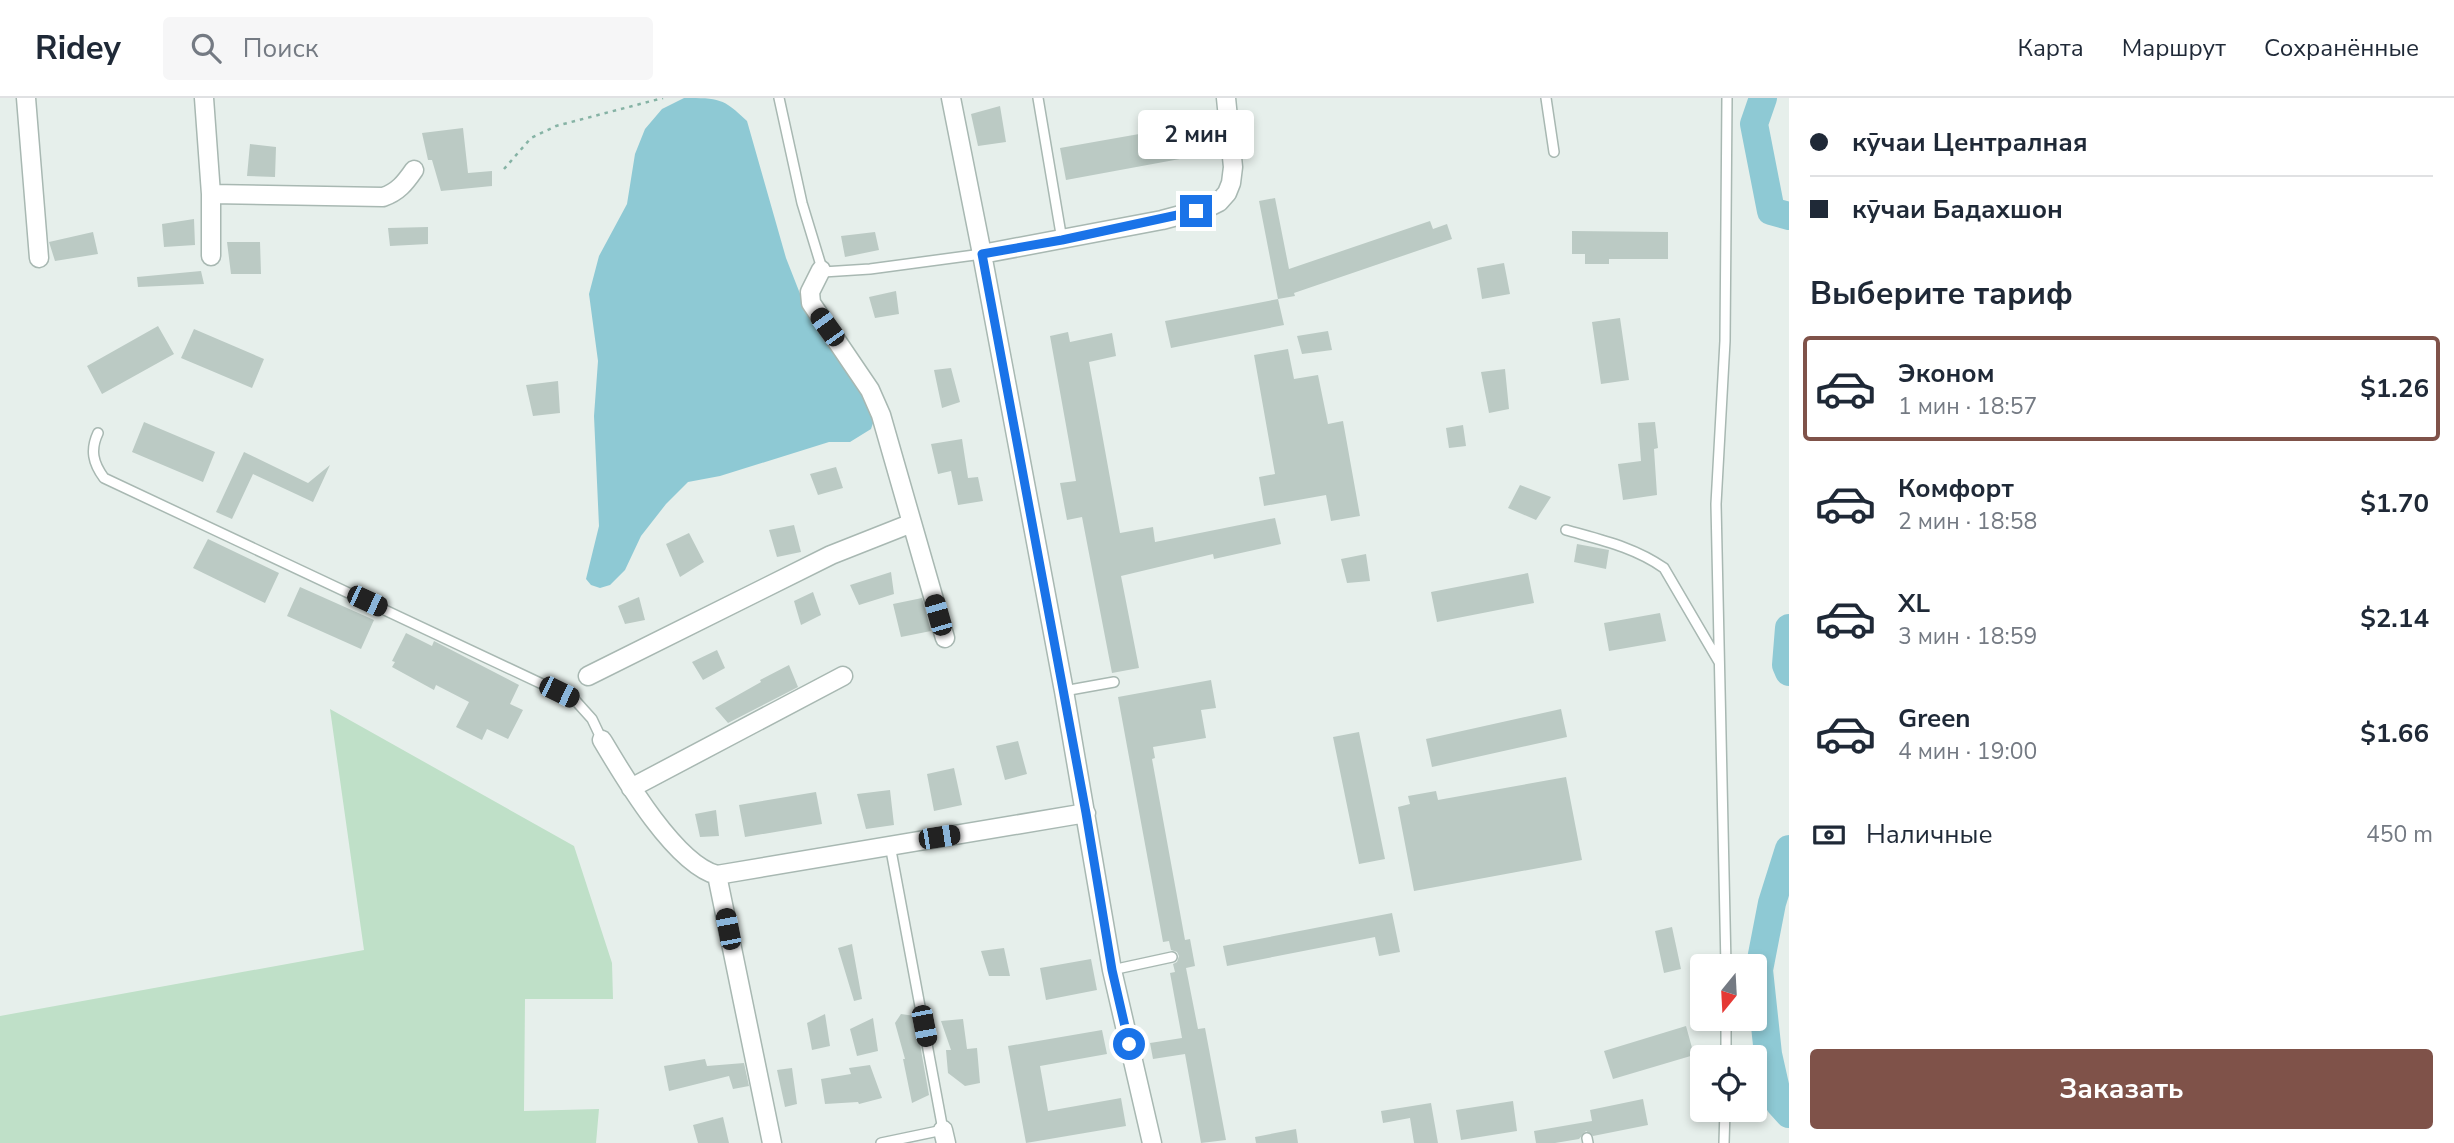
<!DOCTYPE html>
<html lang="ru">
<meta charset="utf-8">
<style>
:root{--surface:#fff;--page:#f6f6f7;--text:#1f2937;--muted:#747a83;--line:#e0e1e3;--accent:#7f5249}
body{margin:0;font-family:"Nunito Sans",sans-serif;background:var(--page);color:var(--text);height:100vh;display:flex;flex-direction:column;font-size:26px;white-space:nowrap}
*{box-sizing:border-box;margin:0}
p{font-size:23px;color:var(--muted)}
.icon{flex:none;width:38px;height:38px;fill:none;stroke:currentColor;stroke-width:2;stroke-linecap:round;stroke-linejoin:round}
.map{position:relative;flex:1;overflow:hidden}
.panel{display:flex;flex-direction:column;background:var(--surface);width:665px}
.panel>*{flex:none}
.guide{display:grid;align-content:center;height:154px;padding:0 21px;background:var(--surface)}
.needle{width:46px;rotate:198deg}
.tools{position:absolute;left:1690px;top:856px;display:grid;gap:14px}
.tools a{display:grid;place-items:center;width:77px;height:77px;border-radius:7px;background:var(--surface);box-shadow:0 4px 10px #0003;font-size:35px}
.end{position:absolute;width:32px;height:32px;margin:-16px;border:9px solid #1a73e8;background:#fff;box-shadow:0 0 0 4px #fff}
.from{border-radius:50%}
.bubble{position:absolute;height:49px;border-radius:7px;background:var(--surface);box-shadow:0 4px 10px #0003;font-size:23px;font-weight:700;line-height:49px;text-align:center}
.car{position:absolute;width:21px;height:42px;margin:-21px -10px;border-radius:9px;box-shadow:0 0 5px 2px #0007;background:linear-gradient(#222 24%,#8ab4d8 0 40%,#222 0 76%,#8ab4d8 0 86%,#222 0)}
.guide b{display:flex;align-items:center;gap:24px;height:66px;font-size:26px}
.guide b+b{border-top:2px solid var(--line)}
.guide i{width:18px;height:18px;background:var(--text)}
ul{padding:0;list-style:none}
li{display:flex;align-items:center;gap:21px;height:105px;margin:0 14px 10px;padding:0 7px;border:4px solid transparent;border-radius:7px}
li div{flex:1}
li b{display:block;font-size:26px}
li em{font-style:normal;font-weight:700}
li.active{border-color:var(--accent)}
li>.icon{width:63px;height:63px;stroke-width:1.5}
h2{padding:0 21px;font-size:32px;line-height:84px}
.pay{display:flex;align-items:center;gap:18px;height:77px;padding:0 21px;font-size:26px}
.pay p{margin-inline-start:auto}
.cta{display:flex;gap:14px;margin-top:auto;padding:14px 21px}
.cta a{flex:1;height:80px;border-radius:7px;background:var(--accent);color:#fff;font-size:28px;font-weight:700;line-height:80px;text-align:center}
header{display:flex;align-items:center;gap:42px;box-sizing:border-box;height:98px;padding:0 35px;background:var(--surface);border-bottom:2px solid var(--line)}
header strong{font-size:33px}
nav{display:flex;gap:38px;margin-inline-start:auto;font-size:24px}
.search{width:490px;height:63px;background:var(--page);display:flex;align-items:center;gap:18px;box-sizing:border-box;padding:0 24px;border-radius:7px;color:var(--muted);font-size:26px}
main{display:flex;flex:1;min-height:0}
.map>svg:first-child{display:block}
</style>
<header>
<strong>Ridey</strong>
<div class="search"><svg class="icon" aria-label="search" viewBox="0 0 24 24"><circle cx="10" cy="10" r="6"/><path d="M15 15l6 6"/></svg>Поиск</div>
<nav><a>Карта</a><a>Маршрут</a><a>Сохранённые</a></nav>
</header>
<main>
<div class="map">
<svg width="1789" height="1045" viewBox="0 0 1789 1045">
<rect width="100%" height="100%" fill="#e6efeb"/>
<path fill="#bfe0c8" d="M330 611 574 748 612 865 613 901H525L524 1013 599 1011 596 1045H0V918L364 852Z"/>
<path fill="#8ec9d4" d="M684 0C719 0 723 0 747 23L786 160 806 211 877 313 871 331 850 344H829L720 378 688 384 666 406 641 438 625 472 610 487 600 490 591 487 586 481 599 428 594 318 598 263 589 196 599 158 627 106 635 56 645 31 662 11Z"/>
<g fill="none" stroke-linecap="round" stroke-linejoin="round">
<path stroke="#8ec9d4" stroke-width="28" d="M1763 0 1754 26 1771 113 1789 118
M1789 530 1786 567 1789 574
M1789 751 1772 805 1759 872 1768 956 1779 1005 1789 1016"/>
</g>
<path fill="#bbcac4" d="M1000 8 1006 44 978 48 971 16Z
M1190 27 1196 58 1066 82 1060 50Z
M463 30 468 75 492 73V88L441 93 432 62H428L422 35Z
M250 46 276 49 275 79 247 78Z
M1275 100 1289 171 1430 123 1433 131 1447 126 1452 141 1294 195 1295 198 1278 201 1259 103Z
M194 121 195 147 164 149 162 126Z
M428 129V146L390 148 388 130Z
M1572 133 1668 134V161H1609V166H1585V156H1572Z
M93 134 98 156 55 163 49 144Z
M875 134 879 152 845 159 841 138Z
M227 144H260L261 176H231Z
M1504 165 1510 196 1482 201 1477 170Z
M201 173 204 186 138 189 137 179Z
M896 193 899 216 875 220 869 199Z
M1278 201 1284 227 1171 250 1165 223Z
M1620 220 1629 282 1601 286 1592 224Z
M158 228 174 256 102 296 87 268Z
M194 231 264 261 252 290 181 260Z
M1328 233 1332 252 1302 256 1297 238Z
M1068 234 1070 244 1112 235 1116 258 1089 264 1120 435 1153 429 1155 444 1275 420 1281 446 1214 461 1213 456 1121 478 1139 570 1112 575 1082 419 1067 422 1060 385 1076 383 1050 238Z
M1288 251 1294 281 1318 277 1328 326 1343 323 1360 418 1331 423 1326 397 1264 408 1259 379 1275 376 1254 257Z
M951 270 960 304 942 310 934 272Z
M1505 271 1509 311 1489 315 1481 274Z
M558 283 560 315 533 318 526 287Z
M144 324 215 354 203 384 132 354Z
M1655 324 1658 350 1654 351 1657 397 1623 402 1618 366 1641 363 1638 325Z
M1463 327 1466 348 1449 350 1446 330Z
M962 341 968 380 978 379 983 403 958 407 951 373 938 376 931 346Z
M244 354 308 385 330 367 313 404 253 376 232 421 216 414Z
M836 369 843 390 818 397 810 376Z
M1520 387 1551 399 1536 422 1508 410Z
M794 427 801 454 777 459 769 432Z
M689 435 704 464 680 479 666 446Z
M208 441 279 475 265 505 193 470Z
M1577 446 1609 452 1606 471 1574 464Z
M1366 456 1370 483 1347 485 1341 461Z
M891 474 894 496 859 507 850 487Z
M1528 475 1534 505 1437 524 1431 494Z
M300 489 374 522 361 551 287 518Z
M813 494 821 517 801 527 794 503Z
M639 499 645 522 625 526 618 508Z
M922 500 931 533 901 539 893 506Z
M1660 515 1666 543 1609 553 1604 525Z
M406 535 432 548 434 543 519 587 510 606 523 612 508 641 487 631 482 642 456 629 469 604 436 587 434 592 392 569 395 564 392 563Z
M717 552 725 570 703 582 692 564Z
M789 567 798 589 728 625 715 610 761 584 760 582Z
M1211 582 1216 610 1201 612 1206 640 1153 649 1155 660 1152 661 1185 842 1190 841 1195 868 1186 870 1198 931 1205 930 1226 1042 1201 1045 1185 956 1153 961 1150 945 1182 940 1170 875 1175 874 1173 866 1177 864 1179 858 1177 854 1171 852 1169 843 1163 844 1118 599Z
M1561 611 1567 639 1432 669 1426 641Z
M1359 634 1385 761 1359 766 1333 639Z
M1018 643 1027 676 1005 682 996 648Z
M954 670 962 707 934 713 927 676Z
M1566 679 1582 762 1414 793 1398 709 1410 706 1408 698 1436 693 1438 702Z
M890 692 894 727 866 731 857 696Z
M816 694 822 726 745 739 739 707Z
M716 712 719 738 700 739 695 716Z
M1392 815 1400 854 1379 858 1375 839 1227 868 1223 848Z
M1672 829 1681 871 1664 875 1655 833Z
M852 846 862 901 854 903 838 850Z
M1004 850 1010 878H989L981 853Z
M1091 861 1097 892 1046 902 1040 870Z
M825 916 830 948 812 952 807 925Z
M901 916 915 918 929 997 912 1005 903 961H905L895 925Z
M873 920 878 953 857 958 850 931Z
M963 921 967 951 977 950 980 985 965 988 948 975 946 952H951L941 923Z
M1686 928 1694 957 1613 981 1604 953Z
M1102 932 1107 956 1040 968 1048 1013 1121 1000 1126 1028 1026 1045 1008 948Z
M705 961 707 968 744 965 749 988 733 991 729 978 669 993 664 968Z
M870 967 882 1000 859 1006 858 1004 825 1006 821 981 851 976 849 970Z
M792 970 797 1006 785 1009 777 972Z
M1643 1001 1648 1027 1593 1038 1586 1033 1579 1041 1555 1045H1536L1534 1033 1592 1023 1590 1012Z
M1513 1003 1517 1033 1461 1042 1456 1012Z
M1431 1005 1438 1045H1414L1410 1020 1383 1025 1381 1013Z
M723 1019 729 1045H698L693 1027Z
M1296 1031 1298 1045H1256L1255 1039Z"/>
<g fill="none" stroke-linecap="round" stroke-linejoin="round">
<defs>
<path id="lane" d="M779 0 802 105 823 174 870 171 982 156
M1038 0 1062 142
M1546 0 1554 54
M98 335C90 352 93 365 104 380L574 601 592 621 602 642
M1566 432C1601 442 1634 449 1664 470L1719 564
M1064 593 1114 584
M1726 868 1716 406 1725 243 1727 0
M1112 872 1172 859
M1726 920V959
M1587 1040 1588 1045
M881 1045 943 1032 890 747
M1724 1045 1725 1012"/>
<path id="street" d="M26 0 39 160
M204 0 211 96 383 99C398 94 405 85 414 72
M951 0 982 156 1064 593 1112 872 1152 1045
M982 156 1162 122 1207 110 1219 104 1227 95 1231 85 1233 69 1226 0
M211 158V96
M821 172 810 194 811 205 870 292 881 317 912 425
M588 578 831 457 912 425 945 540
M602 642C624 679 675 766 717 777L1086 715
M631 690 843 578
M717 777 772 1045
M943 1032 946 1045"/>
</defs>
<use href="#lane" stroke="#a8b8b2" stroke-width="12"/>
<use href="#street" stroke="#a8b8b2" stroke-width="21"/>
<path stroke="#86b3a5" stroke-width="2.5" stroke-dasharray="3.5 5" stroke-linecap="butt" d="M504 71 531 40 556 28 663 0"/>
<use href="#lane" stroke="#fff" stroke-width="9"/>
<use href="#street" stroke="#fff" stroke-width="18"/>
</g>
<g fill="none" stroke-linecap="round" stroke-linejoin="round">
<path stroke="#1a73e8" stroke-width="9" d="M1129 946 1112 872 1086 715 982 156 1062 142 1196 113"/>
</g>
</svg>
<div class="tools">
<a><svg class="needle" viewBox="-14 -14 28 28"><path d="M0-13l5 13h-10z" fill="#e53935"/><path d="M0 13l5-13h-10z" fill="#747a83"/></svg></a>
<a><svg class="icon" aria-label="locate" viewBox="0 0 24 24"><circle cx="12" cy="12" r="6"/><path d="M12 2v4M12 18v4M2 12h4M18 12h4"/></svg></a>
</div>
<i class="end from" style="left:1129px;top:946px"></i>
<i class="end" style="left:1196px;top:113px"></i>
<div class="bubble" style="left:1138px;top:12px;width:116px">2 мин</div>
<i class="car" style="left:827px;top:229px;rotate:324deg"></i>
<i class="car" style="left:367px;top:503px;rotate:115deg"></i>
<i class="car" style="left:938px;top:517px;rotate:344deg"></i>
<i class="car" style="left:559px;top:594px;rotate:116deg"></i>
<i class="car" style="left:939px;top:739px;rotate:81deg"></i>
<i class="car" style="left:728px;top:831px;rotate:349deg"></i>
<i class="car" style="left:924px;top:928px;rotate:169deg"></i>
</div>
<section class="panel">
<div class="guide">
<b><i class="from"></i>кӯчаи Централная</b>
<b><i></i>кӯчаи Бадахшон</b>
</div>
<h2>Выберите тариф</h2>
<ul>
<li class="active"><svg class="icon" aria-label="car" viewBox="0 0 24 24"><path d="M5 17H2v-5l4-1 3-4h7l3 4 3 1v5h-3M9 17h6M6 11h13"/><circle cx="7" cy="17" r="2"/><circle cx="17" cy="17" r="2"/></svg><div><b>Эконом</b><p>1 мин · 18:57</p></div><em>$1.26</em></li>
<li><svg class="icon" aria-label="car" viewBox="0 0 24 24"><path d="M5 17H2v-5l4-1 3-4h7l3 4 3 1v5h-3M9 17h6M6 11h13"/><circle cx="7" cy="17" r="2"/><circle cx="17" cy="17" r="2"/></svg><div><b>Комфорт</b><p>2 мин · 18:58</p></div><em>$1.70</em></li>
<li><svg class="icon" aria-label="car" viewBox="0 0 24 24"><path d="M5 17H2v-5l4-1 3-4h7l3 4 3 1v5h-3M9 17h6M6 11h13"/><circle cx="7" cy="17" r="2"/><circle cx="17" cy="17" r="2"/></svg><div><b>XL</b><p>3 мин · 18:59</p></div><em>$2.14</em></li>
<li><svg class="icon" aria-label="car" viewBox="0 0 24 24"><path d="M5 17H2v-5l4-1 3-4h7l3 4 3 1v5h-3M9 17h6M6 11h13"/><circle cx="7" cy="17" r="2"/><circle cx="17" cy="17" r="2"/></svg><div><b>Green</b><p>4 мин · 19:00</p></div><em>$1.66</em></li>
</ul>
<div class="pay"><svg class="icon" aria-label="cash" viewBox="0 0 24 24"><path d="M3 7h18v10H3z"/><circle cx="12" cy="12" r="2"/></svg>Наличные<p>450 m</p></div>
<div class="cta"><a>Заказать</a></div>
</section>
</main>
